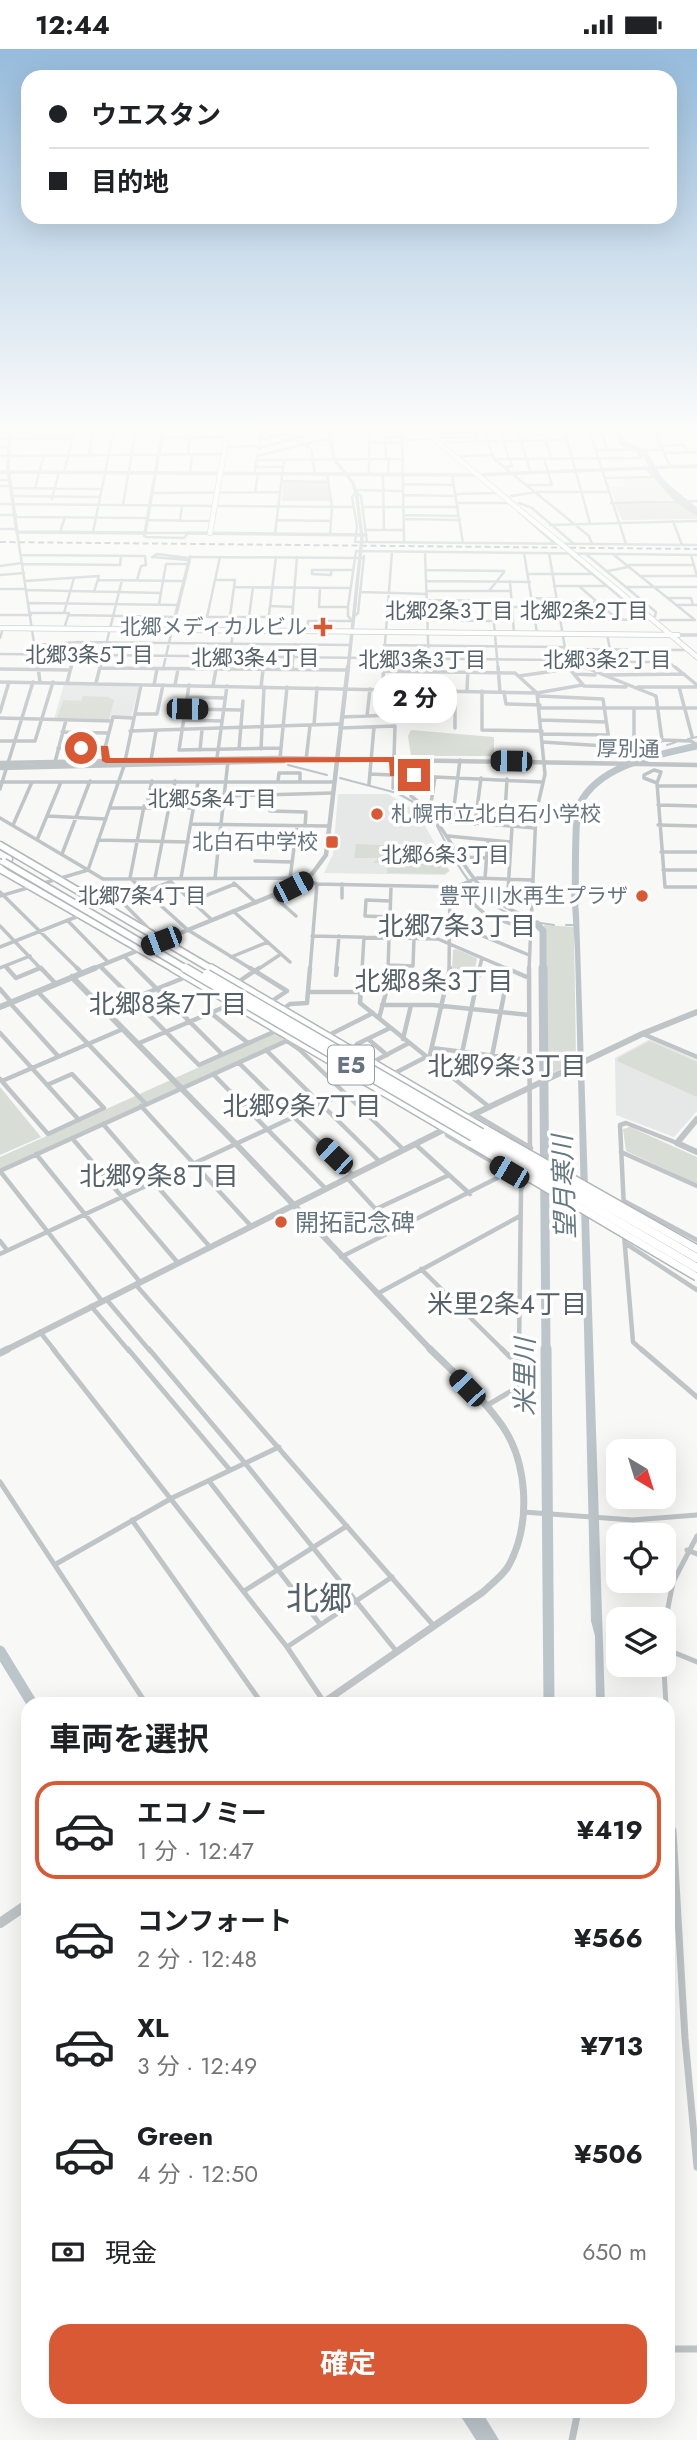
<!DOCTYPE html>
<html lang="ja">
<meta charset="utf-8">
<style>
:root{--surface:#fff;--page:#f2f2f2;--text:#202124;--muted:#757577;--line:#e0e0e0;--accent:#d95935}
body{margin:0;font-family:Jost,"Noto Sans JP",sans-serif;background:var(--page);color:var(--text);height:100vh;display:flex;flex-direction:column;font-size:26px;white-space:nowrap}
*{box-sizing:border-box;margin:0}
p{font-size:23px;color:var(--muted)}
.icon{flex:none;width:38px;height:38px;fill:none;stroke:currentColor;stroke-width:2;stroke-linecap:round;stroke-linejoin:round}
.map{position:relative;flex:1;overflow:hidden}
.side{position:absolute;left:21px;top:1648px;width:654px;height:721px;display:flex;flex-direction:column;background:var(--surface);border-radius:21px;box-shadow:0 7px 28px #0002}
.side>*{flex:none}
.top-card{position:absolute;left:21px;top:21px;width:656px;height:154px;border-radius:21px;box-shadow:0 7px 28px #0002;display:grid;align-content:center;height:154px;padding:0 28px;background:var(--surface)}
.needle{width:46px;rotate:142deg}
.controls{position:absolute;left:606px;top:1390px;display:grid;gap:14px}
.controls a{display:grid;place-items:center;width:70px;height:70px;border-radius:14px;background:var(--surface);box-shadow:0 7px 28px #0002;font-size:35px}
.end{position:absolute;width:32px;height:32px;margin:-16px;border:9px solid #d95935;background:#fff;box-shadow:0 0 0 4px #fff}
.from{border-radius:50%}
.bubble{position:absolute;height:49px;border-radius:21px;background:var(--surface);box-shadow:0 7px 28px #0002;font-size:23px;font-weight:700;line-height:49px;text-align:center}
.car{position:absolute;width:21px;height:42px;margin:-21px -10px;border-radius:9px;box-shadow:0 0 5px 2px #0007;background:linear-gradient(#222 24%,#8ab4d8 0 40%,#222 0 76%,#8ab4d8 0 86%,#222 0)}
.top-card b{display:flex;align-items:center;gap:24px;height:66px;font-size:26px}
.top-card b+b{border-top:2px solid var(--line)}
.top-card i{width:18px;height:18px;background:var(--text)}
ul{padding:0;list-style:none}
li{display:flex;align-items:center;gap:21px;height:98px;margin:0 14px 10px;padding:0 14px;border:4px solid transparent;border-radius:21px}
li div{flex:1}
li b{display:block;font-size:26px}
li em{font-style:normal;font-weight:700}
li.active{border-color:var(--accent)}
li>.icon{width:63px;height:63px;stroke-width:1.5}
h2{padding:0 28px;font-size:32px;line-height:84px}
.pay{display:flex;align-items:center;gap:18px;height:77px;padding:0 28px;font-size:26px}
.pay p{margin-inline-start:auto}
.primary-button{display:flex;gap:14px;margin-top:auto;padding:14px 28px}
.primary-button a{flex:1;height:80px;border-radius:21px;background:var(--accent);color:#fff;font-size:28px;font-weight:700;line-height:80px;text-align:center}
.status{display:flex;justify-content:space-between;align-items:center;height:49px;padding:0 35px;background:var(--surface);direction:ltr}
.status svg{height:19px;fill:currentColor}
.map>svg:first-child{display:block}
</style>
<div class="status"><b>12:44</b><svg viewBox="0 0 49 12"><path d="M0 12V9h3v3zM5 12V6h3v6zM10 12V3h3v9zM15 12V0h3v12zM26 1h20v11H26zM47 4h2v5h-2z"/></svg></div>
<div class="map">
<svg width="697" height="2391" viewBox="0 0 697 2391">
<rect width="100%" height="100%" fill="#f8f8f6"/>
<path fill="#e6e7e7" d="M652 429 676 451 616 453 610 438H625L622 430Z
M64 635 139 638 131 668H111L110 671 54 670Z
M338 745H388L411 759 422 771 450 822 445 826 324 824 333 805Z
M650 990 697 1011V1062L674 1088 616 1066 615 1009Z"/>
<path fill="#d8ddd5" d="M283 433 327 434 330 452H282Z
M678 453 697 466V470L622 471 615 455Z
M83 647 108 648 114 651 109 670 57 669 63 651 81 652Z
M411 681 494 688V707H411L408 687Z
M356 795 436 799 449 822 444 825 387 824V814H373L378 809H354Z
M544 876 574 878 576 1012 547 1027Z
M456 900 477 909 474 926 452 923 453 901Z
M279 982 289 989 0 1121V1108Z
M650 992 697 1013V1048L617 1012 618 1009Z
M0 1038 41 1088 0 1106Z
M630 1078 697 1108V1135L626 1102 623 1080Z"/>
<path fill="#bbc5ca" d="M571 840H577L579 865 605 1656 596 1655 595 1587 591 1572 575 902Z
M458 2363H482L499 2391H476Z"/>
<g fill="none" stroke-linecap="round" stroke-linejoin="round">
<path stroke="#bbc5ca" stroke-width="2" d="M688 690 697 688
M667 696 676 693
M672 700 675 702
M288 716 327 726
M0 717 79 715
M340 729 397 744 417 755
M437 777C466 834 484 868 554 876
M566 876H576"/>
<path stroke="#bbc5ca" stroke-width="6" d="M617 380 623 394 645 405 659 430 688 458 697 463"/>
<path stroke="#bbc5ca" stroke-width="7" d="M575 853C576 836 574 766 579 756 599 715 658 706 697 697
M537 875 543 882V921"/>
<path stroke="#bbc5ca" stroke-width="9" d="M543 919 546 1302"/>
<path stroke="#bbc5ca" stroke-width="11" d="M546 1300 549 1656
M0 1602 33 1656"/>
<defs>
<path id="secondary" d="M210 484 228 380
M0 579 678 586"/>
<path id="primary" d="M422 380 543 480
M616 540 697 608"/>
<path id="trunk-far1" d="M0 796 213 921
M0 820 176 921"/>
<path id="trunk" d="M173 919 472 1095
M211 919 487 1081"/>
<path id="motorway" d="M0 805 9 810
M0 819 4 822"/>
</defs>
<use href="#secondary" stroke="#b2b8bc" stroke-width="6"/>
<use href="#primary" stroke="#b3b8bc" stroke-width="6"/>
<use href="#trunk-far1" stroke="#b3b7ba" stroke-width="9"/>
<use href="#trunk" stroke="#b3b7ba" stroke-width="10"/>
<use href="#motorway" stroke="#b3b7ba" stroke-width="9"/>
<path stroke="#bfc4c7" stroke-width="2.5" d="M277 380 311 400 315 425
M369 380V425
M402 380 404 493
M483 380 494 410 589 487 592 495
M499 380 512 417 504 418
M517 380 531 424
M541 380 552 410
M564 380 590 474
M589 380 626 495
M600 380 607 401
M653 380 670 417
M369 383 403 382
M677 383 687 403
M436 384H475L478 393
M655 384 697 383
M162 389 227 388
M440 389 477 388
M0 390 73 389
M260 391 283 385
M403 391 434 390
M370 393 403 394
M446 393 567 391
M660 397 684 396
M0 398H8
M225 398 259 397
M259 399 308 386V380
M259 400 262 380
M596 401H662
M664 404 697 403
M188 405 191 380
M89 406 94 380
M0 407 224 405
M257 407 330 389
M462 407 491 406
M386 409 385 388H403
M495 410 641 409 639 406
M257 411 403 410
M255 418H283
M645 418 677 453 697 466
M653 418 666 435 697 460
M64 423 75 380
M190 425 192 405
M254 425 257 409
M327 425 332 458 330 486
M383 426 384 481
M388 426 389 409
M452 426 463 494
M605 429 652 428
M0 431H8
M282 432 328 433
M403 435 454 436
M527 436H552L544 410
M0 437H10
M10 439 102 440
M35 439 44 406
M355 441 403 442
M255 443 258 425
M356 443 361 447 367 493H355L357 477 352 448Z
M152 444 280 443
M455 445 499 444
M403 446 456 447
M13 447 100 448
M511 447 536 443H609
M52 450 59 423
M457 454H512
M519 454 532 459 574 495
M611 454 697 452
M0 455 354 458
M123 456 136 380
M364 458H458
M519 463 554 494
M0 466H16
M404 466 459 467
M17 468 148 469
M404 470 460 471
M148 471 212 472
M277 471 331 472
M180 472 182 457
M673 472 682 496
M550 476 697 472
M0 480H16
M366 481H404
M17 483 38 620
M60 483 65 468
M93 483 114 380
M145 484 144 487 147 488 184 489 188 484
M145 484H188
M275 485 284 411
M367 493 697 496
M425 503 429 620
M524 504 537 584
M549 504 567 611
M586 505 656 563 655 567
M21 506 145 507 146 516 141 517 137 531
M570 506 639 564 647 567
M614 506 695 571
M190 508 364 509
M220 508 215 531H235L228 581
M188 509 157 505 152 508 188 511
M22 515 120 516 121 507
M629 516H694
M0 517 22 514
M312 521H331V526L312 525Z
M331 521H353
M426 521 504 522
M608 522 628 518
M528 525H592
M0 526 24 524
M641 527H697L691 506
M98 531 184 532
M215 531 207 568H269
M25 532 99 527 94 543
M427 532 530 533
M510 532 514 584
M554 537H607
M235 538 351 539
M580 538 617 570
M627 538H697
M320 539 319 558H348
M0 540H26
M27 541 161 544
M427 542H510
M489 542 504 523
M361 543 427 545
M532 549 556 550
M668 549H691L693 556
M427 551 510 552
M492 552 498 620
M557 553H596
M29 554 179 556
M159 555 166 515H187
M678 556H697
M270 557 293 558
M511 558H533
M427 559 470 560
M558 561 606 562
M30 564H69L64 580
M64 564 74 529
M0 566H31
M68 566 176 568
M249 568 253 538
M353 568 358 564 364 507
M560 570 652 571
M427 571 494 572
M660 571H694
M352 572 348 567V558L356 502 697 506
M267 582 276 508
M291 582 297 508
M307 582 308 572H353
M607 585 610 600
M0 589 3 579
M34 596 78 593 350 596
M384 596 564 598
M564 600 688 601
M654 601 677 620
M0 605 567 611 588 620
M562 611 569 620
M576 613H668
M100 619 165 620
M71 620 74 606
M100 620 122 531
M163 620 172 581
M229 620 233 581
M292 620 295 595
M383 620 392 503
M468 620V610"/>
<path stroke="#bfc4c7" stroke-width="3.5" d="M38 618 40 633
M429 618 430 641
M498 618 500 643
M568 618 584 637 626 638
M675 618 697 636
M100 619 346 621
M0 620 70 621
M229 621V618
M292 621V618
M383 622 515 624 537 644 582 636
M574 625 595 626
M604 626 684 625
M519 627 568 620
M383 631H430
M0 633 537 644 545 725 536 764 529 921
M67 634 71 618
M96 634 100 618
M154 636 157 620
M175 636 178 620
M189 636 179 701 281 699
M213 637 216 620
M261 638 263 621
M638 638H697
M679 638 692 687
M382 640 384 618
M426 641 427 660
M455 641V679
M467 642 468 618
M482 642V681L542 682
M504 643 506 655 540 656
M539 647 603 650 610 698
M187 648 225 649
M540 659H697
M185 660 242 661
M634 661V700
M0 663 9 633
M135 665H157L163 636
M367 667 370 640
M342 668 392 666 394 640
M0 669 112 672
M184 671 221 672
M541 671 606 673
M314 676 317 639
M340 679 395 677 393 739
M130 682 340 675
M62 683 108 684
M542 685 608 686
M662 691 691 692 697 696
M0 692H35L53 633
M542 693 653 700 662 691 656 647 584 618
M58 699H105
M239 700 243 652
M261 700 264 638
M200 701 202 681
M217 709 227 637
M280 709 287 638
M151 711 156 682
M306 711 310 677
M106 712 105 699 113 668 133 669
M55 713 66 671
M654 721 661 723 657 734 644 729V726Z
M370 725 542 733
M414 726 411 747C461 784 460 848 530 868
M152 732 148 750 172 751 175 732
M278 732 279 724H300V732
M0 733H333
M657 734 665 838H697
M369 735 374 678
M657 737H697
M0 740 33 633
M271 745 270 762 306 763 305 777
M224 747 332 744
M658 756 697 757
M144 757 130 829 188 881 253 921
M110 759H194
M430 761 435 728
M478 761 505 763 507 730
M47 767 106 770
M0 769 88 821 124 717 141 636
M438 771 535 779
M452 773 460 711
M191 775 328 777
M475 775 481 729
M13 776 32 733
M658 776 697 777
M448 787 510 793
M37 791 61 733
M98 791 188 793
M240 794 294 795
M661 803H697
M62 805 90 732
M459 808 487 809
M255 812 292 813
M663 821H697
M155 829 169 758
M181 829 198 733
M215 829 228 712
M290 829 297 777
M485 829 488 791
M170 832 212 871
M234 834 255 853
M342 835V849
M391 837 390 868 450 869
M455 838 485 865 529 882
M0 843 79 921
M272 846 296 867
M0 847 88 821 103 830 299 829 317 835 455 838 477 829 532 831
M121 852 147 878 144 880
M192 852 235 835
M390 852 366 851 365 867 390 868
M507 857 512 778
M106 858 170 833
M233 862 290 913
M68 872 108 913
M451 874 529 906
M0 877 42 921
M312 887 438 890 510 921
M0 898 81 866
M124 907 138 921
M231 908 268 893
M389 916 413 917 414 889
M5 917 9 921
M100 917 104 921
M0 919 30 907
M35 921 40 919
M257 921 281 905
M310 921 317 835
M336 921 339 887
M362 921 364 888
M388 921 389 889
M449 921 450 838
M479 921 482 909"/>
<path stroke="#bfc4c7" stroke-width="4.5" d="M7 919 16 929 40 919
M41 919 56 935
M77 919 82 924
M102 919 199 1016 278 981
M136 919 222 1005
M250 919 287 942 269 954
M362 919 360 954 488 1057
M506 919 529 929
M529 919 530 1107
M336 926 337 919
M238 933 259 919
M0 940 11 953
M38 943 146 1055
M308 943H361
M10 954 58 1007
M382 956H433L529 966
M283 960 290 955 307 954 310 919
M104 961 186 928
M211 964 248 994
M379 969 387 940 388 919
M0 984 79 1071
M643 985 697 1008
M327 987 373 964
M368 990 387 1006
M403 990 411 956
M287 992 300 1001 404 1101
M137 995 234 954
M357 995 390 979
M432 999 529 1011
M266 1001 380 1113
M462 1004 480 919
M492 1007 509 920
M429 1010 450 919
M373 1013 409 994
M239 1014 353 1126
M213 1025 326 1140
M393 1025 426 1008
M0 1030 48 1085 104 1059 72 1025 47 1036
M2 1032 123 980
M141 1057 251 1177
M474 1065 531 1099
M103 1075 210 1198
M446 1080 447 1086 526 1133
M72 1089 178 1214
M415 1095 470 1145
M621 1103 697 1137
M36 1105 140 1233
M0 1122 293 989
M0 1122 102 1252
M347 1129 394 1180
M624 1152 697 1191
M376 1160 449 1126
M624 1160 620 1076 626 1074 677 1094
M624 1186 633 1293 643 1302
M0 1192 7 1201
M625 1194 697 1241
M0 1205 345 1044
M341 1208 509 1123
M421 1220 504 1302
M136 1236 194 1302
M377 1245 520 1167
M107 1251 150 1302
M91 1257 129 1302
M40 1283 55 1302
M519 1302 521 1141 527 1126"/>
<path stroke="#bfc4c7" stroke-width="5" d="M53 1300 287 1598 324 1653
M128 1300 230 1421
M149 1300 245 1414 397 1603
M192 1300 434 1577
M502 1300 510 1308 519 1310
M641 1300 697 1348
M486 1357 518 1338 519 1300
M209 1432 320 1575
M0 1433 147 1656
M523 1463 633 1471 697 1466
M132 1471 263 1656
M687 1501 697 1505
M56 1515 172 1449 279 1398
M244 1542 347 1477
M663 1584 673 1533 697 1487
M287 1598 392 1528
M663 1599 697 1613
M663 1604 666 1656
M668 1699 673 1783"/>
<path stroke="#bfc4c7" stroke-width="7" d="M673 1782 685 1989 697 2118
M668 2300H697
M572 2391 578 2362"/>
<path stroke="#bfc4c7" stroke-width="3.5" d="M10 380 8 419 17 483 145 484 163 380
M329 380 334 410 353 434 357 449
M0 423 473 426 697 417
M188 484 366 486
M172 581 190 508
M678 586H697
M348 620 355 555"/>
<path stroke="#bfc4c7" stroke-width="4.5" d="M0 714 275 709 697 716
M0 719 284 712
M90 921 293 838 312 825 326 806 348 618"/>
<path stroke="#bfc4c7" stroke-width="6" d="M72 928 237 1096 432 1302
M0 958 95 919
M464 1070 642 985 697 963
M697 1070 677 1094 697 1103
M4 1302 449 1078"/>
<path stroke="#bfc4c7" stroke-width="7" d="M0 1304 8 1300
M320 1656 483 1543C492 1534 503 1527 509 1516 532 1473 528 1409 498 1371 479 1345 453 1323 430 1300"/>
<path stroke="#bfc4c7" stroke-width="10" d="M0 1874 28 1855"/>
<use href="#secondary" stroke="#fff" stroke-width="4.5"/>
<use href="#primary" stroke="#fff" stroke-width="4.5"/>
<use href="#trunk-far1" stroke="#fff" stroke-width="6"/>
<use href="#trunk" stroke="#fff" stroke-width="7"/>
<use href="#motorway" stroke="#fff" stroke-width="6"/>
<path stroke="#a1a8ad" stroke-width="2" stroke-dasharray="6 3.5" stroke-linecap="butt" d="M0 493 697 500"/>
<defs>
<path id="primary-bridge" d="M543 480 616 540"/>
<path id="trunk-bridge" d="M487 1081 697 1200
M472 1095 697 1228"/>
<path id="motorway-bridge-far1" d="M4 813 188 921"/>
<path id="motorway-bridge" d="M185 919 697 1219
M207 925 697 1209"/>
</defs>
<use href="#primary-bridge" stroke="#b3b8bc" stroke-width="6" stroke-linecap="butt"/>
<use href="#trunk-bridge" stroke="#b3b7ba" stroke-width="10" stroke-linecap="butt"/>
<use href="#motorway-bridge-far1" stroke="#b3b7ba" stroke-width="9" stroke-linecap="butt"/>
<use href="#motorway-bridge" stroke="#b3b7ba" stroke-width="11" stroke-linecap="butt"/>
<path stroke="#bfc4c7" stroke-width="3.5" d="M355 555 362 488 357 449"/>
<use href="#primary-bridge" stroke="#fff" stroke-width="4.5"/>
<use href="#trunk-bridge" stroke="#fff" stroke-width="7"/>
<use href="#motorway-bridge-far1" stroke="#fff" stroke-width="6"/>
<use href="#motorway-bridge" stroke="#fff" stroke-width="8"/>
</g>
<linearGradient id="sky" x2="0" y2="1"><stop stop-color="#96bbdc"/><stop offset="0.53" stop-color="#fcfcfb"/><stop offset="1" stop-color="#fcfcfb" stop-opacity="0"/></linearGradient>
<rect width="697" height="715" fill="url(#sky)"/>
<path fill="#d95935" d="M81 696 108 697 110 709 394 708 398 710 397 723 418 726 414 729 390 727 389 713 106 714 102 712 101 701 79 700Z"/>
<g fill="#d95935" stroke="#fff" stroke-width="2.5">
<path d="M319.5 567.5h7v7h7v7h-7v7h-7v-7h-7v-7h7z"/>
<circle cx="377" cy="765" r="7"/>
<rect x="325" y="786" width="14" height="14" rx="3.5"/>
<circle cx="642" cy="847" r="7"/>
<circle cx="281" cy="1173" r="7"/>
</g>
<g text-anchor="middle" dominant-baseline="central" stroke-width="7" stroke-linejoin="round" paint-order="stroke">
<g font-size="21" fill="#56626a" stroke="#fff">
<text x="449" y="562">北郷2条3丁目</text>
<text x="584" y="562">北郷2条2丁目</text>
<text x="89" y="606">北郷3条5丁目</text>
<text x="255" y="609">北郷3条4丁目</text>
<text x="422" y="611">北郷3条3丁目</text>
<text x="607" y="611">北郷3条2丁目</text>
<text x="212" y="750">北郷5条4丁目</text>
<text x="445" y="806">北郷6条3丁目</text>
<text x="142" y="847">北郷7条4丁目</text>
</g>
<g font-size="21" fill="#65747f" stroke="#fff" text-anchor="end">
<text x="307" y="578">北郷メディカルビル</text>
<text x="391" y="765" text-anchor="start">札幌市立北白石小学校</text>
<text x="318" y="793">北白石中学校</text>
<text x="628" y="847">豊平川水再生プラザ</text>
</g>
<g font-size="21" fill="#65747f" stroke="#fff">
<text transform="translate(628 700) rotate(1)">厚別通</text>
</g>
<rect fill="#fff" stroke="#939ea5" stroke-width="2" x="328" y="996.5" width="46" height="39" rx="5"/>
<g font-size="23" font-weight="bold" fill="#65747f">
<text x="351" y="1016">E5</text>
</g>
<g font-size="24" fill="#65747f" stroke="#fff" text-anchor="start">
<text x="295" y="1173">開拓記念碑</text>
</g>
<g font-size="26" fill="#56626a" stroke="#fff">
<text x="457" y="877">北郷7条3丁目</text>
<text x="434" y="932">北郷8条3丁目</text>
<text x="168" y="955">北郷8条7丁目</text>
<text x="507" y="1017">北郷9条3丁目</text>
<text x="302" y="1057">北郷9条7丁目</text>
<text x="159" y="1127">北郷9条8丁目</text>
<text x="507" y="1255">米里2条4丁目</text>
</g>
<g font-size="26" font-style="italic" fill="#657980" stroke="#fff">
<text transform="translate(564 1138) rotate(-92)">望月寒川</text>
<text transform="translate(525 1328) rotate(-90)">米里川</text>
</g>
<g font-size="33" fill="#56626a" stroke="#fff">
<text x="319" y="1549">北郷</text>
</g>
</g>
</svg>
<div class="controls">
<a><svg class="needle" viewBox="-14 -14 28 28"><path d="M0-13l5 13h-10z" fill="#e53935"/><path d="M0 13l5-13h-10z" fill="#757577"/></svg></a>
<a><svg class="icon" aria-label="locate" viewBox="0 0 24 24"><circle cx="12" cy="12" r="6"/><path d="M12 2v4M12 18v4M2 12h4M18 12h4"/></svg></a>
<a><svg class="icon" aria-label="layers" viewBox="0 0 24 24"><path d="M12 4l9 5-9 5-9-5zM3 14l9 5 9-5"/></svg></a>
</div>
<i class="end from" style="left:81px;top:699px"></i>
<i class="end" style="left:414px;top:726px"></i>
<div class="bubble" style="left:373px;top:625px;width:84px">2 分</div>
<i class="car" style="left:187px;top:660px;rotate:91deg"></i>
<i class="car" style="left:511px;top:712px;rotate:271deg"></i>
<i class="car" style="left:293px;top:838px;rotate:63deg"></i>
<i class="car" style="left:161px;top:892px;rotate:249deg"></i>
<i class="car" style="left:334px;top:1107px;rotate:314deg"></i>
<i class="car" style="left:509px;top:1123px;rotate:300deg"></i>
<i class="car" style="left:467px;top:1339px;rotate:316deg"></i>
<div class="top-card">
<b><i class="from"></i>ウエスタン</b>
<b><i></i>目的地</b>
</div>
<section class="side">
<h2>車両を選択</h2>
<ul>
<li class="active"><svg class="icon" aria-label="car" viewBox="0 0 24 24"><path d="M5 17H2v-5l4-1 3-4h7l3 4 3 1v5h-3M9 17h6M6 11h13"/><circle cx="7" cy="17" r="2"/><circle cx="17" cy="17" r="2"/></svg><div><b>エコノミー</b><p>1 分 · 12:47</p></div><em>¥419</em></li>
<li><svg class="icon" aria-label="car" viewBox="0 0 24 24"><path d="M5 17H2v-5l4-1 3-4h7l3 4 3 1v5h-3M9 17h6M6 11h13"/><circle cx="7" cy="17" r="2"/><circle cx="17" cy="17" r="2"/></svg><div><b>コンフォート</b><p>2 分 · 12:48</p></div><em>¥566</em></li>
<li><svg class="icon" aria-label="car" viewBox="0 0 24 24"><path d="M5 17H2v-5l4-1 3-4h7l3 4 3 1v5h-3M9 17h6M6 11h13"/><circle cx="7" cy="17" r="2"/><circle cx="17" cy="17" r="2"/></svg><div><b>XL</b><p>3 分 · 12:49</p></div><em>¥713</em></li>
<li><svg class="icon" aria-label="car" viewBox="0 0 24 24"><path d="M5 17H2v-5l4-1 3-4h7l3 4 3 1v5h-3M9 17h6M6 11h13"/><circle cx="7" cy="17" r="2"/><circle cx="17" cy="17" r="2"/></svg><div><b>Green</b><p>4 分 · 12:50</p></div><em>¥506</em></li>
</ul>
<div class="pay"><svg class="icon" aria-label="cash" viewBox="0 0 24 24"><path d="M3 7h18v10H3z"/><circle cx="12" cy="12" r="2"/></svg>現金<p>650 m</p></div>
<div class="primary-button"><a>確定</a></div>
</section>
</div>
